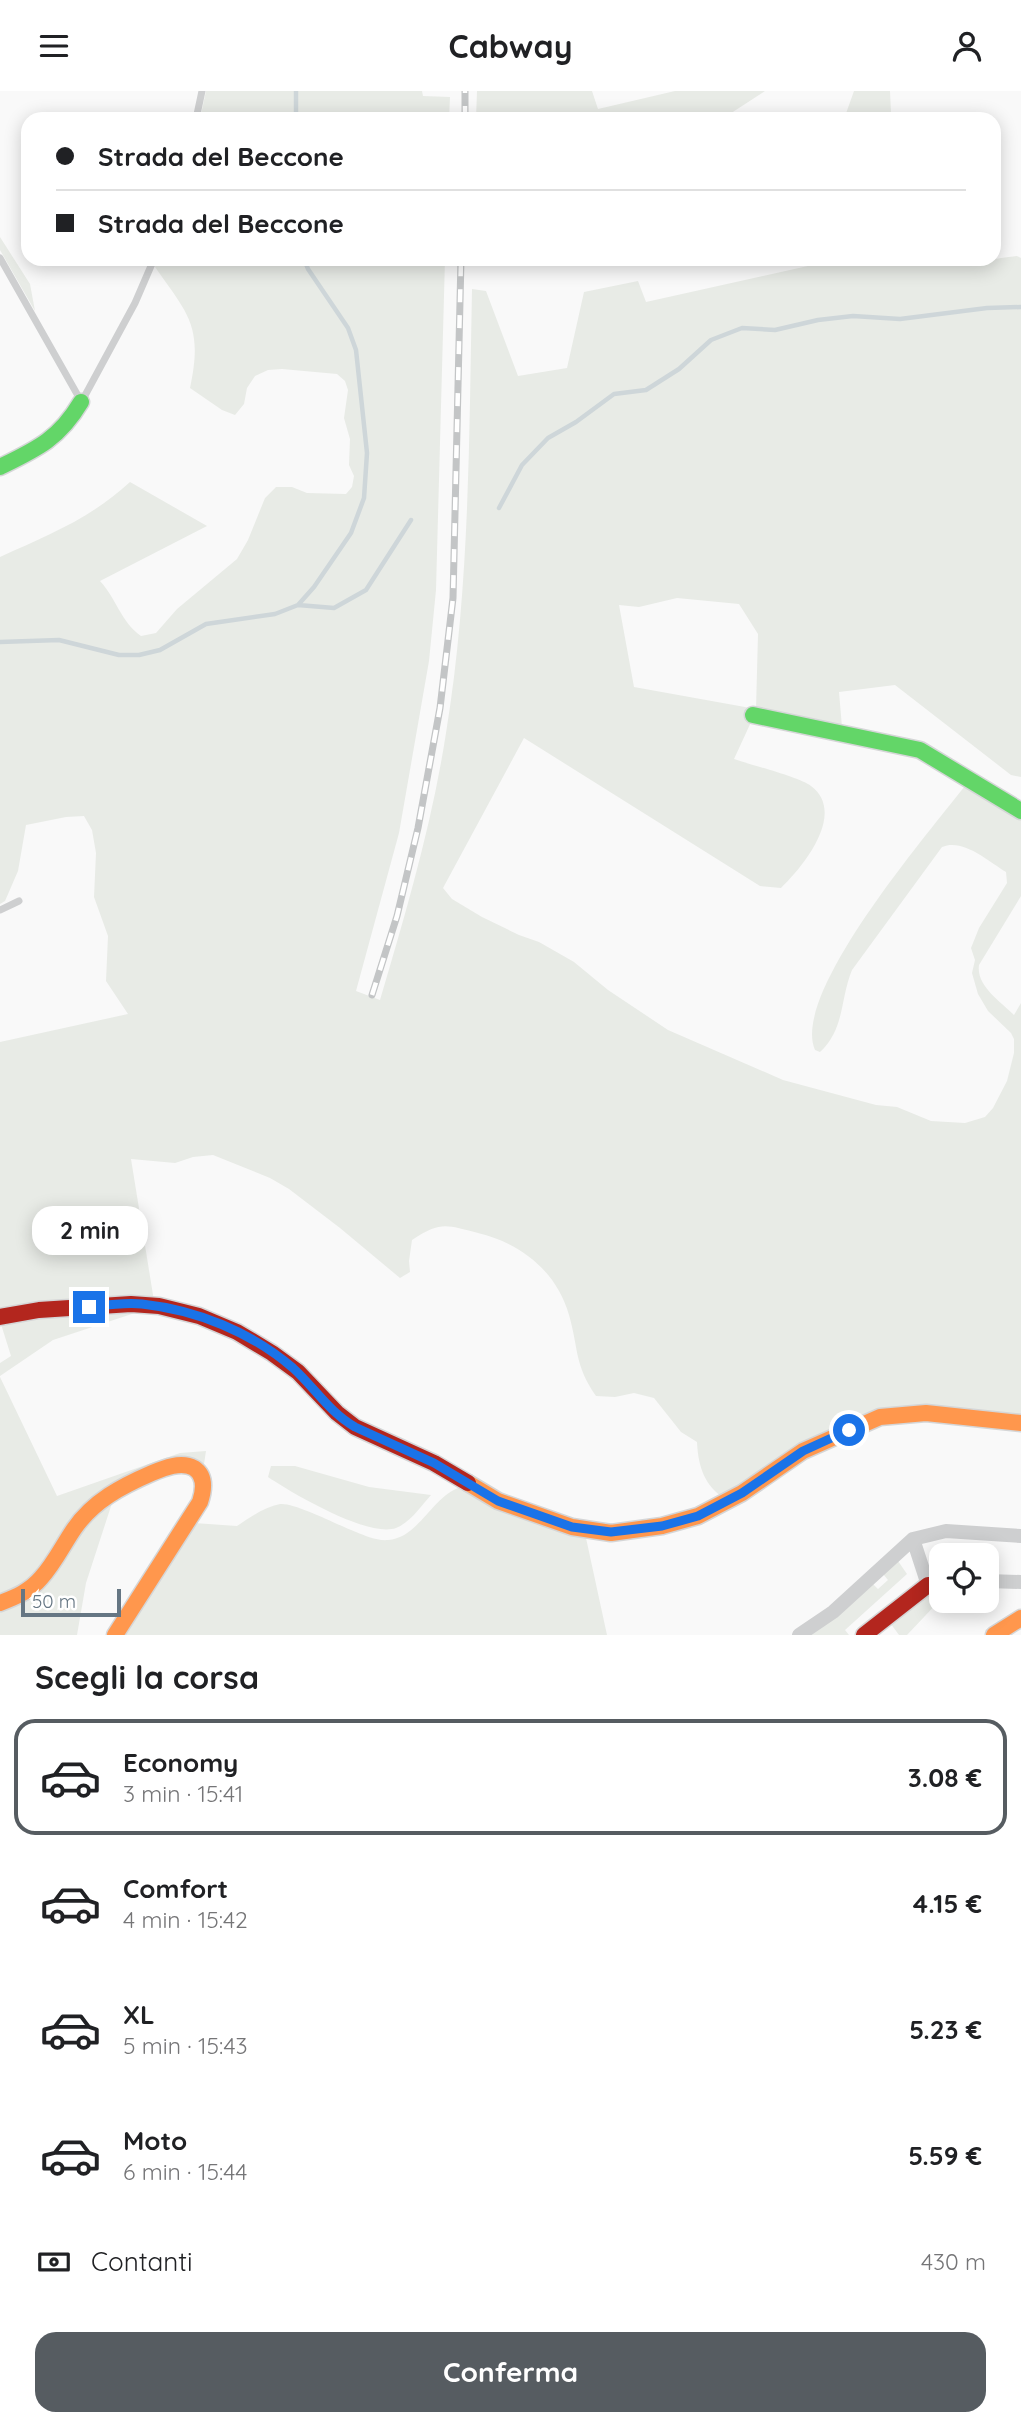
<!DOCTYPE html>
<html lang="it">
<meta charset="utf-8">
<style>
:root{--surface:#fff;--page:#f6f6f6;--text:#202124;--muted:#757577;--line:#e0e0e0;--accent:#565c61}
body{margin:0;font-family:Quicksand,sans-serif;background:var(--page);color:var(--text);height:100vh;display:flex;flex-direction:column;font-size:26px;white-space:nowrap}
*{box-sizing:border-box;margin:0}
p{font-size:23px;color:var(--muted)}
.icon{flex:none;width:38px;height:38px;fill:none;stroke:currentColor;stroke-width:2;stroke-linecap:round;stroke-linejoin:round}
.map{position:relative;height:1544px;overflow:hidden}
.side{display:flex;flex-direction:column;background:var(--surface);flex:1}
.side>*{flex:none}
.banner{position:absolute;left:21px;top:21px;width:980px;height:154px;border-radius:21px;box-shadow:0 4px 18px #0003;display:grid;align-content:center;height:154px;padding:0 35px;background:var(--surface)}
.tools{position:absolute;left:929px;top:1452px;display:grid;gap:14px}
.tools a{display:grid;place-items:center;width:70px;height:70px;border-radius:14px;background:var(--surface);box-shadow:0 4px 18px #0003;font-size:35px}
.scale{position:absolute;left:21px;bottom:18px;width:100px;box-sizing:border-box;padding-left:7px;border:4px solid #657683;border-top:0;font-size:19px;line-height:24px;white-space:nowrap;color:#657683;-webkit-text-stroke:5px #fff;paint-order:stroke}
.end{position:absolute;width:32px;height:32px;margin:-16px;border:9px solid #1a73e8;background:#fff;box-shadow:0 0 0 4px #fff}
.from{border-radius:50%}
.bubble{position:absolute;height:49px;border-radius:21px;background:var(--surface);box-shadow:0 4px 18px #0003;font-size:23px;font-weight:700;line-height:49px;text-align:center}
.banner b{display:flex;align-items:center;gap:24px;height:66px;font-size:26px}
.banner b+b{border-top:2px solid var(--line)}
.banner i{width:18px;height:18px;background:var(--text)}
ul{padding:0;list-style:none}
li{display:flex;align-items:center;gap:21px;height:116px;margin:0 14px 10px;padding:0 21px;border:4px solid transparent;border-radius:21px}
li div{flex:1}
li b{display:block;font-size:26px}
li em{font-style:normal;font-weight:700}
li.on{border-color:var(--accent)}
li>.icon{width:63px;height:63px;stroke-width:1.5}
h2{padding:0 35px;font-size:32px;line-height:84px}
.pay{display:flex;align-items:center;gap:18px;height:77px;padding:0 35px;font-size:26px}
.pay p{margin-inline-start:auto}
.cta{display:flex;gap:14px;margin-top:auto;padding:14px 35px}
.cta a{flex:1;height:80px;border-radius:21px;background:var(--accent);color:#fff;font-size:28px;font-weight:700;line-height:80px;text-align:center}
header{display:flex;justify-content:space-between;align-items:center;height:91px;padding:0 35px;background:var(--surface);font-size:32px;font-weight:700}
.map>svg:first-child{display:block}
</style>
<header><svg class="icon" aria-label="menu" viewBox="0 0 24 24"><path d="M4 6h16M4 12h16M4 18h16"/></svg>Cabway<svg class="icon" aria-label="person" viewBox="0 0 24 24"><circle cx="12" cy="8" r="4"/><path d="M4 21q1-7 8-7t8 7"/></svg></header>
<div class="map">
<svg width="1021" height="1544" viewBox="0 0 1021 1544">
<rect width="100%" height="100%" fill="#f9f9f9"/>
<path fill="#e8ebe6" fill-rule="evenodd" d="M206 0H422L423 5 450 6 449 28H200Z
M477 0H592L598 18 675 0H765L722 28H476Z
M854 0H890L891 22 889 28H844Z
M0 146 30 193 35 220 0 159Z
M1017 165 1021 167V686L1011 684 895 594 839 601 842 636 752 629 734 668C751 674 799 686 811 695 847 722 803 776 781 797L760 795 524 647 443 797 452 808 482 826 519 844 539 851 574 871 608 899 668 939 783 989 876 1014 897 1016 931 1030 965 1032 985 1026 993 1017 1007 990 1014 962V948L1011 942 988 920 978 903 972 882 975 869 971 857 979 837 1007 792 1006 781C988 770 963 747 942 756L852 879C840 908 845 938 820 961L815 959C790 903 930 740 965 695L1021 727V805L979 874C976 895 1000 910 1014 924L1021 912V1325L921 1316 721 1405C703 1392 698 1372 697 1351L681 1341 654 1307 634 1302 615 1306 596 1305C574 1273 579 1259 569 1224 557 1181 521 1152 478 1142 446 1134 441 1130 412 1149L409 1170 410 1181 400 1187 340 1137 289 1098 270 1087 213 1064 193 1066 175 1072 131 1068 154 1210 0 1222V951L128 923 106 890 108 845 94 806 96 762 92 739 84 725 66 726 26 734 18 780 5 810 0 813V466C48 444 90 428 130 391L207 435 100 490C116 507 121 531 141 545L156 542 177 518 237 468 248 449 265 407 276 396H292L307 402 346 403 352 396 354 385 349 374 350 348 344 327 348 299 345 290 337 283 282 278 268 279 255 285 247 297 244 313 235 324 222 319 190 297C203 236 189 224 155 176L158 168H445L436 499 429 570 399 742 356 900 380 909C406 821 432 733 446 642 470 496 469 346 472 198L486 200 518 285 567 277 584 201 638 190 646 211 839 168H946C969 175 994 167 1017 165ZM677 507 739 513 758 543 756 618 634 596 619 514 639 516Z
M147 1218 53 1249 0 1285V1272L11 1265 0 1230Z
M0 1286 57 1405 180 1362 206 1360 204 1373 122 1389 40 1482 0 1506Z
M271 1375H295L369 1396 431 1404C421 1415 411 1431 396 1437 368 1447 292 1402 268 1386Z
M461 1396 586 1447 607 1544H126L194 1432 237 1435C250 1426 265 1416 280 1413 294 1411 340 1435 356 1441 366 1445 377 1450 388 1449 419 1447 432 1405 461 1396Z
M113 1409 86 1492 77 1544H0V1518Z
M898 1470 907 1483 845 1539 849 1544H811L873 1493 878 1498 888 1489 883 1483Z
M941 1495V1508L907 1544H899L888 1529Z"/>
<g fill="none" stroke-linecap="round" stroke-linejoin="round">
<path stroke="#ced6d9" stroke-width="4.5" d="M296 0V28
M499 417 522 374 548 347 576 331 614 303 646 299 679 278 711 249 742 237 775 239 818 229 853 225 900 228 987 217 1021 216
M298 514 334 517 366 499 411 429
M0 551 59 549 119 564H139L160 559 206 533 275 523 298 514 314 496 351 442 364 407 367 362 356 259 348 237 308 178 304 168"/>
<defs>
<path id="fast" d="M0 376C37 358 59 348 81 311
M753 624 920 659 1021 720"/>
<path id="slow" d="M468 1392 498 1410 572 1436 611 1442 662 1435 698 1425 742 1402 803 1360 880 1326 926 1322 1021 1332
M0 1512C16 1506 30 1500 41 1487 54 1473 63 1454 74 1438 93 1410 122 1395 152 1382 164 1377 181 1370 194 1377 206 1385 204 1399 200 1411L115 1544
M994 1544 1021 1527"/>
<path id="jam" d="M0 1226 39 1219 131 1213 159 1215 199 1225 237 1241 272 1262 298 1281 337 1322 355 1336 434 1372 468 1392
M864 1544 928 1494"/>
</defs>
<use href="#fast" stroke="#d5d6d7" stroke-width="19"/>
<use href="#slow" stroke="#d5d6d7" stroke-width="19"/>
<use href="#jam" stroke="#d5d6d7" stroke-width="19"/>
<path stroke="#cecfd0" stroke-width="7" d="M196 28 202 0
M0 167 81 310
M82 310 135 212 154 168
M0 819 19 810"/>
<path stroke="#cecfd0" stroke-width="14" d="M913 1448 928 1494 942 1492
M987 1490 1021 1491
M799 1544 833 1521 913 1448 946 1440 1021 1445"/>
<use href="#fast" stroke="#63d668" stroke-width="16"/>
<use href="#slow" stroke="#ff974d" stroke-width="16"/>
<use href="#jam" stroke="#b3261e" stroke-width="16"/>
<defs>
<path id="rail" d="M465 28V0
M372 904 397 825 418 737 440 617 453 507 461 168"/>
</defs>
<use href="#rail" stroke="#c3c5c6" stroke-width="7"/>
<use href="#rail" stroke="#fff" stroke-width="4.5" stroke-dasharray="13" stroke-linecap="butt"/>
</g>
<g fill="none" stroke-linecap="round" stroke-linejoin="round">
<path stroke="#1a73e8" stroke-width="9" d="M89 1216C106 1214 125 1211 142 1213 197 1219 251 1241 293 1277 314 1296 330 1322 355 1336L434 1372 498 1410 572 1436 611 1441 662 1435 698 1425 742 1402 803 1360 849 1339"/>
</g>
</svg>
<div class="tools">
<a><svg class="icon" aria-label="locate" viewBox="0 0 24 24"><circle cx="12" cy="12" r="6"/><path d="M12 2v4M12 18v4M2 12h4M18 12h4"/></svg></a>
</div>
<div class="scale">50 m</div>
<i class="end from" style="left:849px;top:1339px"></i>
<i class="end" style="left:89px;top:1216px"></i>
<div class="bubble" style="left:32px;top:1115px;width:116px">2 min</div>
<div class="banner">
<b><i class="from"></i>Strada del Beccone</b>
<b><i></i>Strada del Beccone</b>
</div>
</div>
<section class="side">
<h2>Scegli la corsa</h2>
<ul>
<li class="on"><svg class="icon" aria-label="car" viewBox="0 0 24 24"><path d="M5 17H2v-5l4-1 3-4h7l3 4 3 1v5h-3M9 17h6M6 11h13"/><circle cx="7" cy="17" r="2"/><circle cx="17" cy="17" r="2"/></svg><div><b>Economy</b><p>3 min · 15:41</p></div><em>3.08 €</em></li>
<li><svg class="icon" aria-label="car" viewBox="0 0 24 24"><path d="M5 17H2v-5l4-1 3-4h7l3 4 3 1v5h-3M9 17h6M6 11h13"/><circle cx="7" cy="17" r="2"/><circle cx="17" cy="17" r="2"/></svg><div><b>Comfort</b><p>4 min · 15:42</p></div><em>4.15 €</em></li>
<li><svg class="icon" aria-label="car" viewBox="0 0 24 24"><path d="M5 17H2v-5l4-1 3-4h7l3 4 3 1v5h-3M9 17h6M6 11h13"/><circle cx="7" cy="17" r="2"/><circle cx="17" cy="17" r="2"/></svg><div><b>XL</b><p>5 min · 15:43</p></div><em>5.23 €</em></li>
<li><svg class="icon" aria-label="car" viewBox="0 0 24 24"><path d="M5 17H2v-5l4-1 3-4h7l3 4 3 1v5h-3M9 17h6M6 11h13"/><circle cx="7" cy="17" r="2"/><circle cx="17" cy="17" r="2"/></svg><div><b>Moto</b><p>6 min · 15:44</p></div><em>5.59 €</em></li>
</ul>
<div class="pay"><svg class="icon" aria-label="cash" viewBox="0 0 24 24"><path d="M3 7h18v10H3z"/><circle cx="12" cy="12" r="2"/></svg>Contanti<p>430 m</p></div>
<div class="cta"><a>Conferma</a></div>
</section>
